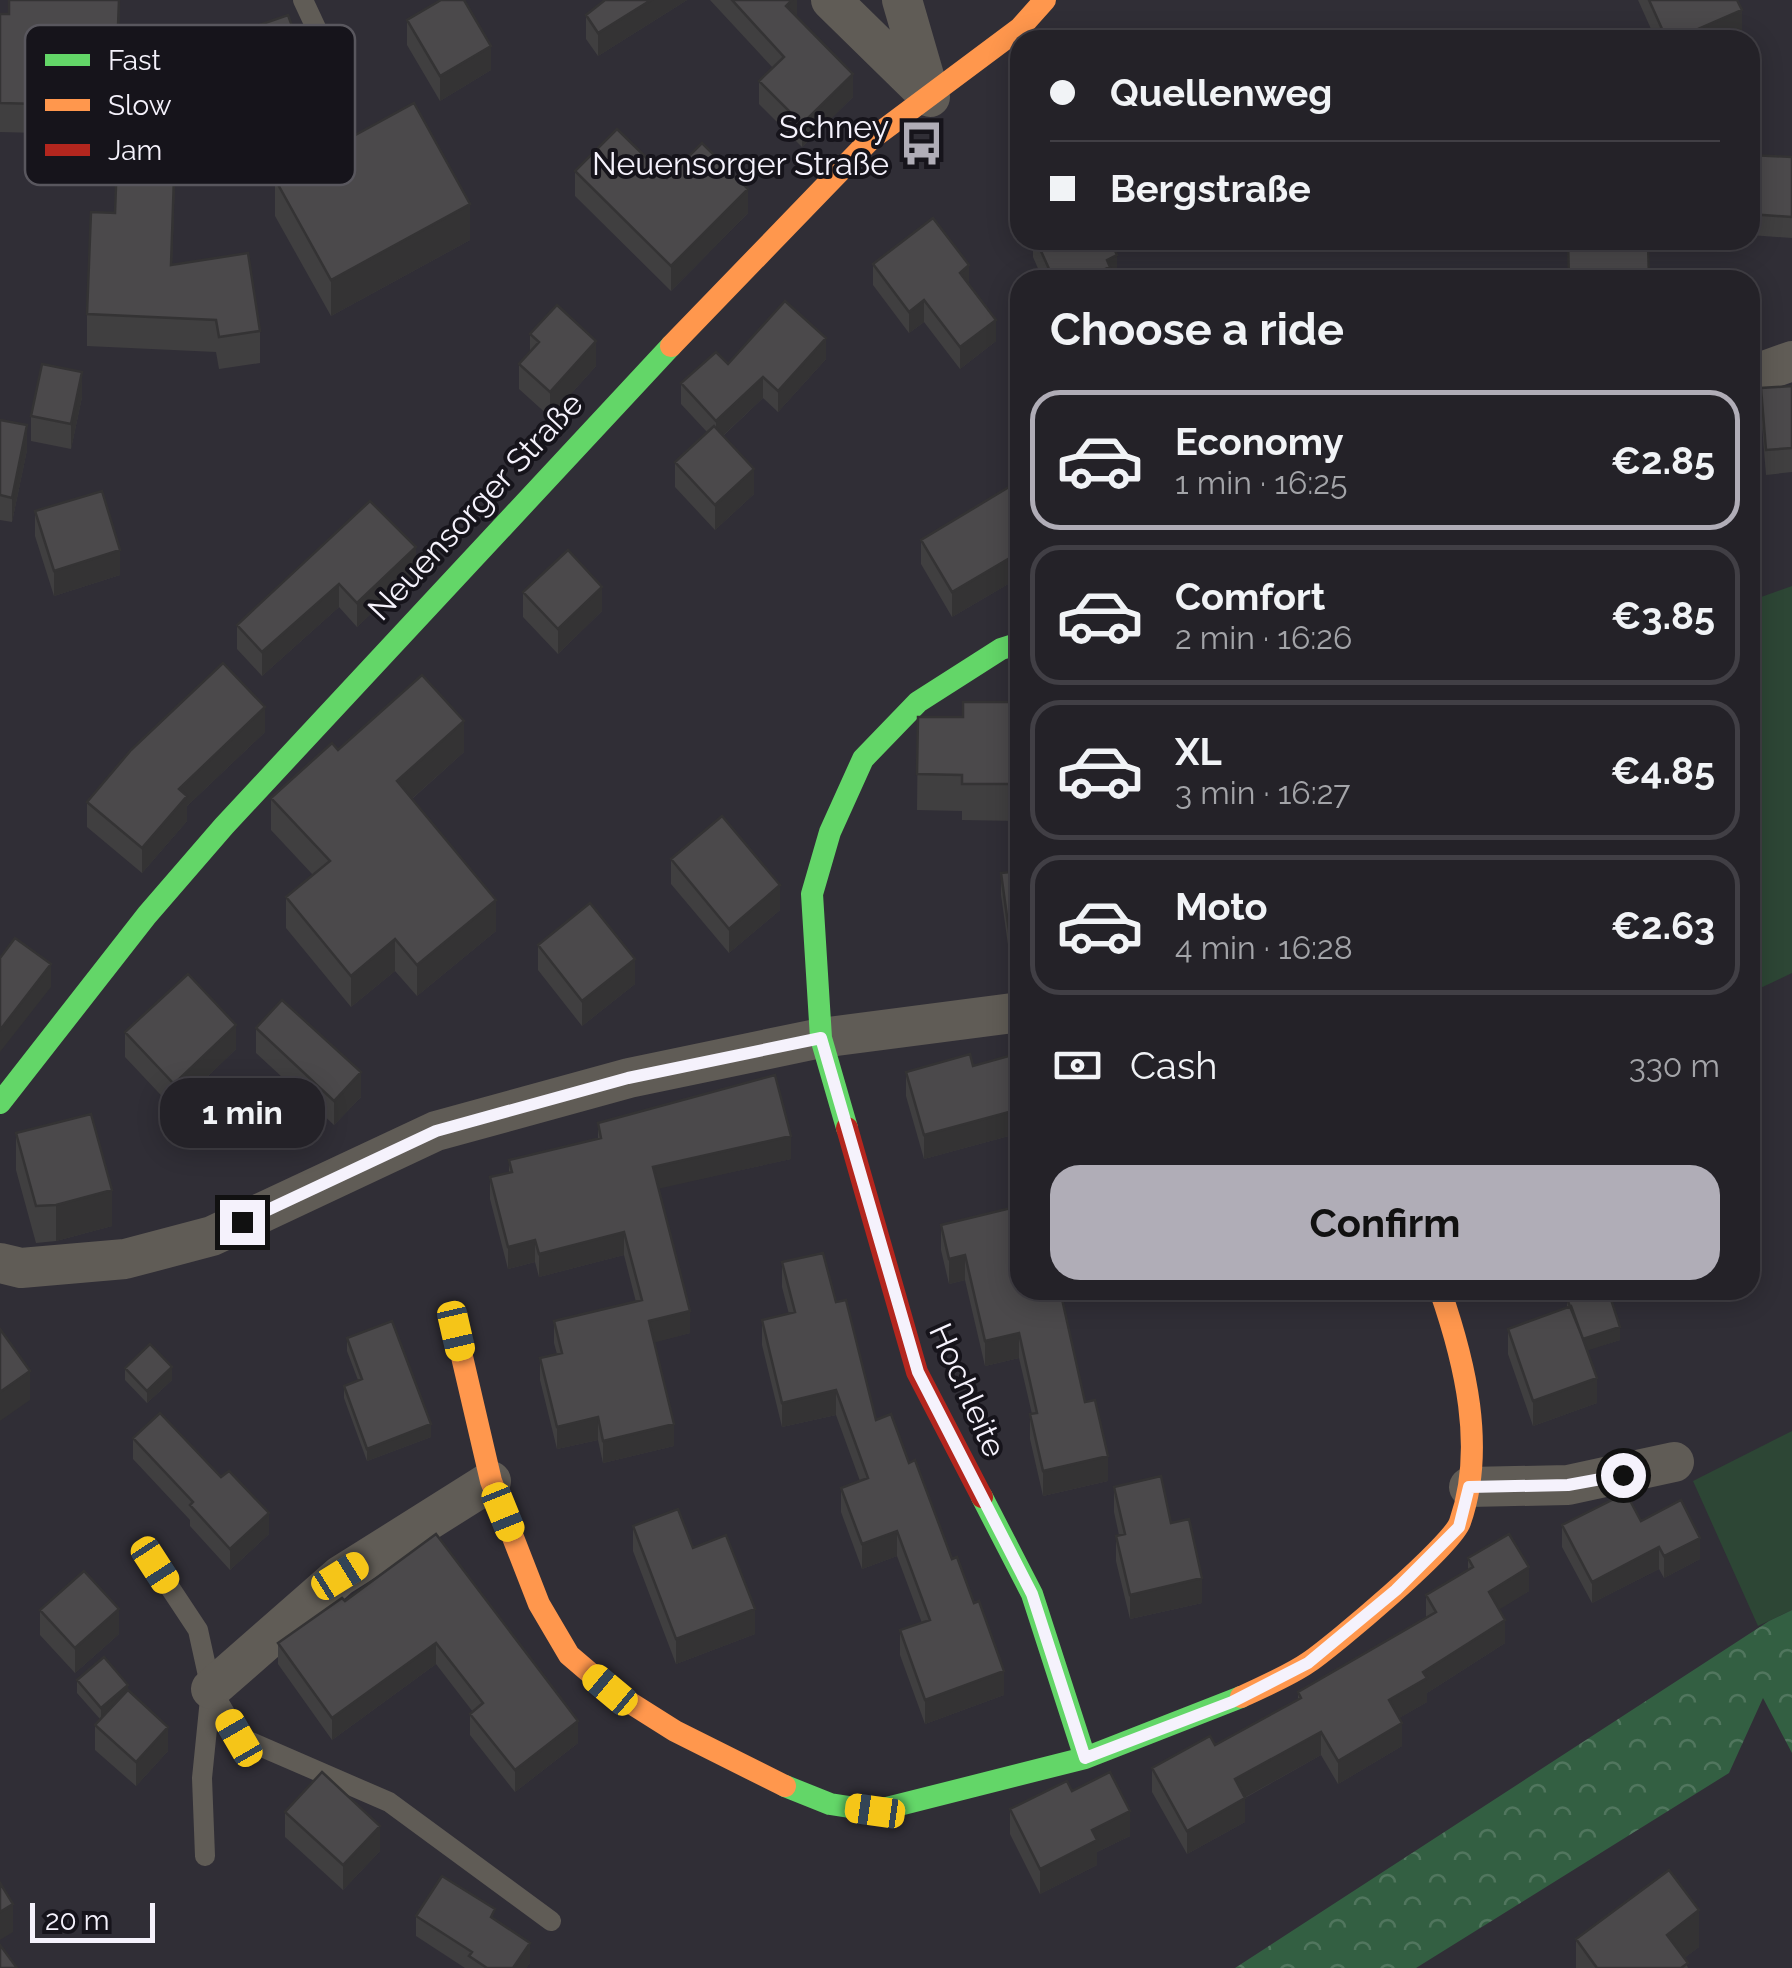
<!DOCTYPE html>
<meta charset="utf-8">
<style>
:root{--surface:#242228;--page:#302f34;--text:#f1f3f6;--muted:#a3a4a8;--line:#413f45;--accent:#b0adb7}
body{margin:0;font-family:Raleway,sans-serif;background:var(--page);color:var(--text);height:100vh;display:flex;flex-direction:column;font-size:38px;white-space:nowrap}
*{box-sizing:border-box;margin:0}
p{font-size:32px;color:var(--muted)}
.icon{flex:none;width:55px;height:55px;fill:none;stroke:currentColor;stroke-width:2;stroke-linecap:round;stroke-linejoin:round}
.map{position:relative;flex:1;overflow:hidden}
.side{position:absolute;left:1010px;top:270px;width:750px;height:1030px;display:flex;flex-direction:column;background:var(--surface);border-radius:30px;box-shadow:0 5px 25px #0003,0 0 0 2px var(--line)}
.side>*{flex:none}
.guide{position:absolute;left:1010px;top:30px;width:750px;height:220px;border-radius:30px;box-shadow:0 5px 25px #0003,0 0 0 2px var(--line);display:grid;align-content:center;height:220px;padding:0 40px;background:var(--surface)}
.scale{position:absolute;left:30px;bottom:25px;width:125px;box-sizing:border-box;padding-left:10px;border:5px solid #f5f2fc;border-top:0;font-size:28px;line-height:35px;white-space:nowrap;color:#f5f2fc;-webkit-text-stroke:8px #16141b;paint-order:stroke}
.end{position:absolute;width:45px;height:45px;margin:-22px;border:12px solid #f5f2fc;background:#111;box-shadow:0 0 0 5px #111}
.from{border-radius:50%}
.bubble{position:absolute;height:70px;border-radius:30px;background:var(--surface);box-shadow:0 5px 25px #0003,0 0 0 2px var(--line);font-size:32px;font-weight:700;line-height:70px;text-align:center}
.car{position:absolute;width:30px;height:60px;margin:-30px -15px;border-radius:12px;box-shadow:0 0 8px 2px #0007;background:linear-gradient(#f5c518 24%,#345 0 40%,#f5c518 0 76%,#345 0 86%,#f5c518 0)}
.guide b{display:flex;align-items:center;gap:35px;height:95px;font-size:38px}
.guide b+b{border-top:2px solid var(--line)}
.guide i{width:25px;height:25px;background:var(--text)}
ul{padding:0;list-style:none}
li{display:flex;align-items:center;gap:30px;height:140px;margin:0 20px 15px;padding:0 20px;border:5px solid var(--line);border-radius:30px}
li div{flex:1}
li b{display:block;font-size:38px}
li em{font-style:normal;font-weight:700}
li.selected{border-color:var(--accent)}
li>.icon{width:90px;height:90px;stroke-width:1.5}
h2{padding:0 40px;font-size:45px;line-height:120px}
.pay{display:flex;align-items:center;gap:25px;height:110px;padding:0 40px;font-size:38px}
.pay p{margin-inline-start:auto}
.primary-button{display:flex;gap:20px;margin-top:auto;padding:20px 40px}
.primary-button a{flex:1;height:115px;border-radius:30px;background:var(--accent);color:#111;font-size:40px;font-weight:700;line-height:115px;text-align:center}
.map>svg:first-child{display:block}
</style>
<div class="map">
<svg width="1792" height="1968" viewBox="0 0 1792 1968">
<defs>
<pattern id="forest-crowns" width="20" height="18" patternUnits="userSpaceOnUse" patternTransform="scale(2.5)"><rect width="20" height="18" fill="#335f42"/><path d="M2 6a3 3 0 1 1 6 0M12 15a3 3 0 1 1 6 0" fill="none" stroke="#51765e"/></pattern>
</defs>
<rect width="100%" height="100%" fill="#302e36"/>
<path fill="#2d4635" d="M1792 586V973L1750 993V601Z
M1792 1431V1610L1758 1626 1693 1481Z"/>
<path fill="url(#forest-crowns)" d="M1792 1610V1753L1763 1698 1729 1773 1416 1968H1235L1769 1621Z"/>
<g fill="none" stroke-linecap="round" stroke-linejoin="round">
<path stroke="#605c56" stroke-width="20" d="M303 0 331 60
M155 1565 198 1630 211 1689 202 1778 205 1856
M211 1689 239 1737 389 1802 551 1921"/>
<path stroke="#605c56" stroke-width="40" d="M831 0 930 97
M902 0 929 93
M1750 376 1792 361
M0 1263 21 1268 125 1259 212 1236 436 1131 629 1078 821 1038 1020 1012
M1469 1487 1568 1485 1674 1462
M211 1689 340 1576 491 1481"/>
<path stroke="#63d668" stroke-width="22" d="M0 1103 147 915 224 826 671 346
M847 1128 821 1038 812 894 830 832 863 759 918 702 1001 649 1020 643
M982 1497 1032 1594 1085 1758
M785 1786 830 1804 875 1811 1085 1758 1241 1697"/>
<path stroke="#ff974d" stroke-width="22" d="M671 346 870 140 1020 28 1045 0
M456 1331 491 1481 539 1604 569 1655 610 1690 675 1731 785 1786
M1241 1697C1264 1686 1289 1676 1309 1662 1335 1644 1452 1546 1460 1522 1486 1448 1465 1362 1440 1290"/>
<path stroke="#b3261e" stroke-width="22" d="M847 1128 917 1372 982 1497"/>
</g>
<path fill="#403f40" d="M120 0 115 135 0 132V14Z
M605 0H687L598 56 586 39V15Z
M710 0H797V17L853 97 802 147 759 104V81L773 68Z
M1638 0H1737L1742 35 1729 40H1656Z
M407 20 491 70 440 101 407 45Z
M199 46 309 105 176 150 172 265 260 331V363L219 369 216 352 87 346V314L115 213 200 79Z
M1750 155 1792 157V238L1750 235Z
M575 171 667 178 748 213 671 291 575 196Z
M275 179 470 240 331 316 275 216Z
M1033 240H1110L1117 280H1043L1033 257Z
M873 264 969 285 996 341 960 369 924 322 909 333 873 285Z
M530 334 596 366 550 417 519 389V364L530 352Z
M826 359 778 412 763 398 723 436 754 494 715 530 675 487V462L707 432 681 404V383L728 364Z
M1792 386V472L1766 475 1761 413V388Z
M82 397 71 449 31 441V416Z
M0 420 27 450 12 522 0 520Z
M1020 505V577L952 617 921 564V540Z
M35 511 120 575 54 596 35 536Z
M416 547V571L357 627 339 607 262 676 237 649V625Z
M523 592 602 611 558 654 523 617Z
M1020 660V821L962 820V811L917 810 918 717H963L1013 702Z
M265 732 187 806V821L142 873 87 827V802Z
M338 750 464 752 412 799 496 931 417 996 395 971 351 1007 286 928V897L313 875 271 830V798Z
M671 859 780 910 729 953 671 884Z
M1020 871V950L1009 952 1001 895V873Z
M538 945 635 984 582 1026 538 970Z
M256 1028 361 1097 334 1125 256 1053Z
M125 1032 236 1049 174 1109 125 1057Z
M1020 1053V1133L924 1159 906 1096V1072L973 1066Z
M598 1123 791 1159 658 1188 690 1333 654 1342 674 1446 603 1463 598 1440 557 1449 540 1380V1358L557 1354 554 1343V1321L636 1302 624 1255 539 1277 535 1262 508 1269 490 1199V1177L509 1173V1160L598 1138Z
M16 1133 112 1226 56 1241 36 1243 16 1170Z
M941 1225 1020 1290 1085 1402 1108 1481 1043 1496 1030 1439V1414H1032L1019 1358 985 1366 965 1280 949 1284 941 1250Z
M782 1262 836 1302 876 1420 909 1463 952 1559 1004 1695 925 1724 900 1655V1630L922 1623 897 1556 862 1569 841 1512V1488L860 1481 836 1415 782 1427 762 1345V1320L789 1314 782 1287Z
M1567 1299 1620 1340 1587 1350 1597 1403 1533 1426 1508 1354V1329L1567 1308Z
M347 1338 431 1437 367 1461 344 1398V1386L358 1380 347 1351Z
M125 1368 172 1380 147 1403 125 1380Z
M133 1438 269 1534 230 1570 190 1526V1520L133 1459Z
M1114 1487 1171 1523 1202 1603 1130 1619 1116 1561V1536L1119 1535 1114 1512Z
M1641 1521 1700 1559 1664 1578 1659 1569 1592 1603 1562 1547V1525Z
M633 1526 693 1548 755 1634 676 1664 633 1551Z
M436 1534 578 1743 515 1792 470 1735V1714L473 1712 436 1664 332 1740 278 1664V1643L345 1601Z
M1468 1558 1529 1591 1499 1609 1505 1643 1427 1693V1702L1399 1718 1402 1746 1338 1784 1321 1755 1245 1798V1822L1187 1854 1152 1792V1768L1215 1745 1298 1699V1692L1426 1617V1595L1468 1570Z
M40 1610 119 1634 75 1673 40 1635Z
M77 1680 128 1690 168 1751 136 1786 95 1750V1725L100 1719 77 1693Z
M1072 1791 1130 1836 1097 1852V1865L1040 1894 1010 1834V1809Z
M285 1812 380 1851 343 1890 285 1837Z
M416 1916 495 1920 530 1963 526 1968H465L416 1936Z
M1576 1939 1699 1947 1684 1958 1688 1968H1576Z"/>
<path fill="#343334" d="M120 0 115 135V106Z
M651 0H687L598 56V33Z
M792 0H797V19L786 6Z
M1742 10V35L1729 40H1673Z
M491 46V70L440 101V76Z
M309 73V105L176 150 171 297 176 119Z
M853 74V97L802 147V124Z
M748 189V213L671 291V266Z
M470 204V240L331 316V280Z
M1117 255V280H1080L1107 260Z
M969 265V287L960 273Z
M924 300V322L909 333V312Z
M996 320V341L960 369V347Z
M826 338V359L778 412V391Z
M596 341V366L550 417V392Z
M82 372V397L71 449V424Z
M763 377V398L716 442V421Z
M27 425V450L12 522V498Z
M754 469V494L715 530V505Z
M416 547V571L357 627V603Z
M120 550V575L54 596V571Z
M1020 552V577L952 617V592Z
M339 584V607L262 676V652Z
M602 587V611L558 654V629Z
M265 707V732L187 806V821L142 873V848L179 789Z
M464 721V752L397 812V781Z
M780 885V910L729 953V929Z
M496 900V931L417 996V965Z
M395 939V971L351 1007V976Z
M635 959V984L582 1026V1001Z
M51 964V987L0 1052V1030Z
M236 1025V1049L174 1109V1084Z
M361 1072V1097L334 1125V1101Z
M1020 1109V1133L924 1159V1135Z
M791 1136V1159L653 1190V1167Z
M112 1190V1226L56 1241V1205Z
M624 1232V1255L539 1277V1254Z
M535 1240V1262L508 1269V1247Z
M965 1255V1280L949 1284V1259Z
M690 1311V1333L649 1344V1321Z
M1620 1327V1340L1580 1353V1340Z
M1019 1333V1358L985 1366V1341Z
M172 1367V1380L147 1403V1391Z
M30 1371V1400L0 1421V1392Z
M1597 1378V1403L1533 1426V1401Z
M836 1390V1415L782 1427V1403Z
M598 1417V1440L557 1449V1427Z
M431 1424V1437L367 1461V1449Z
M674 1424V1446L603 1463V1441Z
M1108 1456V1481L1043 1496V1471Z
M269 1513V1534L230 1570V1549Z
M897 1531V1556L862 1569V1544Z
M1700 1538V1559L1664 1578V1556Z
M1659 1547V1569L1592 1603V1582Z
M1529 1567V1591L1489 1616V1592Z
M1202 1578V1603L1130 1619V1595Z
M119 1609V1634L75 1673V1648Z
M755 1609V1634L676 1664V1639Z
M1505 1620V1643L1427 1693V1702L1389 1724V1700L1423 1672Z
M436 1643V1664L332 1740V1718Z
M1004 1671V1695L925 1724V1700Z
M128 1685V1697L101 1720V1708Z
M578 1721V1743L515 1792V1770Z
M1402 1723V1746L1338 1784V1761Z
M168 1727V1751L136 1786V1762Z
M1321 1732V1755L1235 1803V1779Z
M1245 1798V1822L1187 1854V1831Z
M1130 1811V1836L1097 1852V1865L1040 1894V1869L1092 1830Z
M380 1826V1851L343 1890V1865Z
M13 1904V1932L0 1940V1912Z
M1699 1910V1947L1671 1968 1667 1935Z
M530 1943V1963L526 1968H513Z"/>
<path fill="#4b494b" stroke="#343334" stroke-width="2.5" d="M9 0H119L115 106 0 103V14H9Z
M441 0H464L491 46 440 76 407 20Z
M605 0H651L598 33 586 15Z
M732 0H792L786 6 853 74 802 124 759 81 784 57Z
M1649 0H1737L1742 10 1673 40H1667Z
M288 15 309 73 176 119 171 265 248 253 260 331 219 337 216 320 87 314 91 212 115 213 120 77 218 80 199 46Z
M414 103 470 204 331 280 275 179Z
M617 129 667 178 702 143 748 189 671 266 575 171Z
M1750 155 1792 157V217L1750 214Z
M933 218 969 265 960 273 996 320 960 347 924 300 909 312 873 264Z
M1036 240H1110L1117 255 1107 260 1110 267 1080 280H1054Z
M1568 240H1648L1649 280H1569Z
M785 301 826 338 778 391 763 377 716 421 681 383 716 352 728 364Z
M557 305 596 341 550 392 519 364 539 342 530 334Z
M42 364 82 372 71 424 31 416Z
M1792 386V448L1766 450 1761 388Z
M0 420 27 425 12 498 0 495Z
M714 426 754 469 715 505 675 462Z
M1009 487 1020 505V552L952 592 921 540Z
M102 491 120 550 54 571 35 511Z
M370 501 416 547 357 603 339 584 262 652 237 625Z
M568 550 602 587 558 629 523 592Z
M1014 660H1020V784H962V775L917 774 918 717H963V702H1013Z
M223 663 265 707 179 789 187 796 142 848 87 802 131 750Z
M422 675 464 721 397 781 496 900 417 965 395 939 351 976 286 897 330 861 271 798 332 743 338 750Z
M722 816 780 885 729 929 671 859Z
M1020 871V929L1009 931 1001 873Z
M590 903 635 959 582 1001 538 945Z
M15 938 51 964 0 1030V958Z
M188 974 236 1025 174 1084 125 1032Z
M282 1000 361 1072 334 1101 256 1028Z
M1020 1053V1109L924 1135 906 1072 970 1054 973 1066Z
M775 1075 791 1136 653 1167 690 1311 649 1321 674 1424 603 1441 598 1417 557 1427 540 1358 562 1353 554 1321 642 1300 624 1232 539 1254 535 1240 508 1247 490 1177 512 1172 509 1160 601 1138 598 1123Z
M91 1114 112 1190 56 1205 36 1206 16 1133Z
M1011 1208 1020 1248V1290H1060L1085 1402 1095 1400 1108 1456 1043 1471 1030 1414 1037 1413 1019 1333 985 1341 965 1255 949 1259 941 1225Z
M823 1253 836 1302 846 1300 876 1420 891 1414 909 1463 915 1460 952 1559 957 1557 974 1603 979 1601 1004 1671 925 1700 900 1630 930 1620 897 1531 862 1544 841 1488 868 1478 836 1390 782 1403 762 1320 795 1312 782 1262Z
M1593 1290H1608L1620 1327 1583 1339 1567 1299Z
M1571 1306 1597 1378 1533 1401 1508 1329Z
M392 1321 431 1424 367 1449 344 1386 362 1379 347 1338Z
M0 1329 30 1371 0 1392Z
M150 1344 172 1367 147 1391 125 1368Z
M160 1413 221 1477 229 1471 269 1513 230 1549 190 1505 193 1502 133 1438Z
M1161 1476 1171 1523 1189 1519 1202 1578 1130 1595 1116 1536 1125 1534 1114 1487Z
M1626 1493 1641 1521 1681 1500 1700 1538 1664 1556 1659 1547 1592 1582 1562 1525Z
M678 1509 693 1548 726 1535 755 1609 676 1639 633 1526Z
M436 1534 578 1721 515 1770 470 1714 483 1703 436 1643 332 1718 278 1643 342 1598 345 1601Z
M1509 1534 1529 1567 1489 1592 1505 1620 1423 1672 1427 1678 1389 1700 1402 1723 1338 1761 1321 1732 1235 1779 1245 1798 1187 1831 1152 1768 1210 1736 1215 1745 1301 1698 1298 1692 1436 1612 1426 1595 1473 1567 1468 1558Z
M84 1571 119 1609 75 1648 40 1610Z
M104 1657 128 1685 101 1708 77 1680Z
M128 1690 168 1727 136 1762 95 1725Z
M322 1772 380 1826 343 1865 285 1812Z
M1110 1772 1130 1811 1092 1830 1097 1840 1040 1869 1010 1809 1067 1781 1072 1791Z
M1669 1870 1699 1910 1667 1935 1688 1963 1681 1968H1597L1576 1939Z
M442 1876 495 1909 491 1917 530 1943 513 1968H487L469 1956 472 1952 416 1916Z
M0 1883 13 1904 0 1912Z
M0 1945 17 1968H0Z"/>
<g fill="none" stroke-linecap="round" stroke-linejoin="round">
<path stroke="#f5f2fc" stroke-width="12" d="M242 1222 436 1131 628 1078 821 1038 918 1372 1032 1594 1085 1758 1232 1702 1308 1663 1396 1590 1459 1527 1469 1487 1568 1485 1623 1475"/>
</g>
<defs>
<symbol id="bus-bare" viewBox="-9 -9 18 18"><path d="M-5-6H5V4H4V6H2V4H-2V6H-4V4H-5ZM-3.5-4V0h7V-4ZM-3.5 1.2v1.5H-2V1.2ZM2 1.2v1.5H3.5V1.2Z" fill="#b0adb7" stroke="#16141b" stroke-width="2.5" paint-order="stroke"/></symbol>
</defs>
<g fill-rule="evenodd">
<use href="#bus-bare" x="890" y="112" width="63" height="63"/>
</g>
<g text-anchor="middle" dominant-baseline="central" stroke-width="8" stroke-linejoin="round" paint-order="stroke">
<g font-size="32" fill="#f5f2fc" stroke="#16141b" text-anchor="end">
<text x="889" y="126">Schney<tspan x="889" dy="37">Neuensorger Straße</tspan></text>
</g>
<g font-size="32" fill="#f5f2fc" stroke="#16141b">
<text transform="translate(475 506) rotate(-47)">Neuensorger Straße</text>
<text transform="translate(968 1390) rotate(66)">Hochleite</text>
</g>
</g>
<rect x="25" y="25" width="330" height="160" rx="15" fill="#16141b" stroke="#59575e" stroke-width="2.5"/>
<rect x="45" y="54" width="45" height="12" fill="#63d668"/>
<rect x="45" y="99" width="45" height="12" fill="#ff974d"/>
<rect x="45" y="144" width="45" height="12" fill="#b3261e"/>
<g font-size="28" fill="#f5f2fc">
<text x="108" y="70">Fast</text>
<text x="108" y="115">Slow</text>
<text x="108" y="160">Jam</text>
</g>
</svg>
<div class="scale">20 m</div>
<i class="end from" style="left:1623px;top:1475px"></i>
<i class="end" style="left:242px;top:1222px"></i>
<div class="bubble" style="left:160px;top:1078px;width:165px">1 min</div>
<i class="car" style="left:456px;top:1331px;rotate:167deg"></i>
<i class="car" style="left:503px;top:1512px;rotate:158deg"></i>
<i class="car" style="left:155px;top:1565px;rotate:147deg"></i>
<i class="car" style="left:340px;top:1576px;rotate:58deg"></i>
<i class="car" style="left:610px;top:1690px;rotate:310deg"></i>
<i class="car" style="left:239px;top:1738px;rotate:330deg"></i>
<i class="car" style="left:875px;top:1811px;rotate:278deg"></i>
<div class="guide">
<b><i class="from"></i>Quellenweg</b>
<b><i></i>Bergstraße</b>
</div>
<section class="side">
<h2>Choose a ride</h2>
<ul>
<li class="selected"><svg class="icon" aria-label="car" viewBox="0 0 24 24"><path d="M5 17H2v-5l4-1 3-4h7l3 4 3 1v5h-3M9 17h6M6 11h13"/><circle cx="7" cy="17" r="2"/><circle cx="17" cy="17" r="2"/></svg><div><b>Economy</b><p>1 min · 16:25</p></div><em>€2.85</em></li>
<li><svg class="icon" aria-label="car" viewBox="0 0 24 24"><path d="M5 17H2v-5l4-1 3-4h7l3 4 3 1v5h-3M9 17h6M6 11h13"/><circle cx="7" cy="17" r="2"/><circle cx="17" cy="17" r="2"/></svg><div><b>Comfort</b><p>2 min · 16:26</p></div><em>€3.85</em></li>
<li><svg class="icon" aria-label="car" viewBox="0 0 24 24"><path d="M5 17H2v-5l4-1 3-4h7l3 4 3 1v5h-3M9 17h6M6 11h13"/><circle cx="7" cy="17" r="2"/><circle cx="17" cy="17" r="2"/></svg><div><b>XL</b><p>3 min · 16:27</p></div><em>€4.85</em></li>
<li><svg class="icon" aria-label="car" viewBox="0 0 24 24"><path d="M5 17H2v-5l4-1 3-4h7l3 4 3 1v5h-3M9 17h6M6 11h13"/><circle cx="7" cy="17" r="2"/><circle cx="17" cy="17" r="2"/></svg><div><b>Moto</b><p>4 min · 16:28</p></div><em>€2.63</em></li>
</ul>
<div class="pay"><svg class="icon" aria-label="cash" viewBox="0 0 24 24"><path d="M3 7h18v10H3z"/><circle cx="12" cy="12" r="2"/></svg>Cash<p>330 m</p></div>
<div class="primary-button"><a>Confirm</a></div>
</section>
</div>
